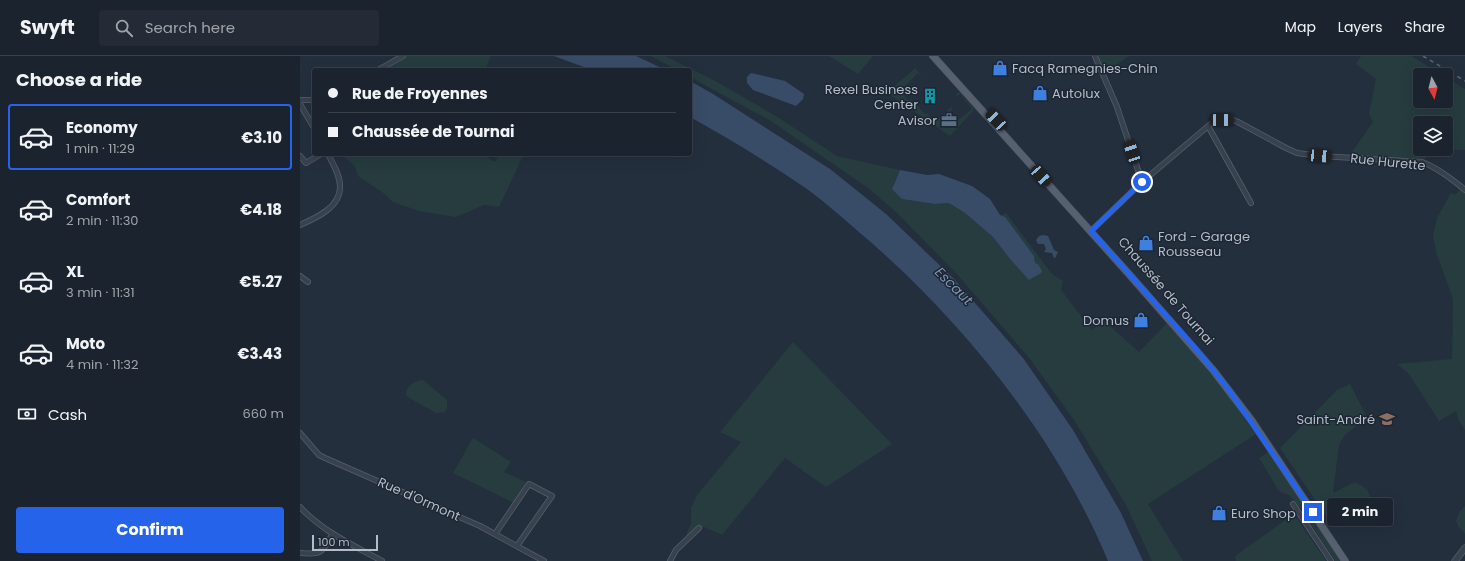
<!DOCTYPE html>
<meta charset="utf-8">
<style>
:root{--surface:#1b232e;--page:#242b36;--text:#f1f3f6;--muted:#a0a4aa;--line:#39404a;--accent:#2563eb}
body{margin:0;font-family:Poppins,sans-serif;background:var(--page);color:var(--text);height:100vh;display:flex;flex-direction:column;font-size:15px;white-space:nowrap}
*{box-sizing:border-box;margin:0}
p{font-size:13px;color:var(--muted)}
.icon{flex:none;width:22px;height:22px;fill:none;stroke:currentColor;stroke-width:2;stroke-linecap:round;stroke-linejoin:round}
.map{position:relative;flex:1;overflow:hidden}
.panel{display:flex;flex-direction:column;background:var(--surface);width:300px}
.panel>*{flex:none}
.banner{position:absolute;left:12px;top:12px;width:380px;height:88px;border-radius:4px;box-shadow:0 4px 16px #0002,0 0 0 1px var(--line);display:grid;align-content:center;height:88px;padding:0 16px;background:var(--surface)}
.needle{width:26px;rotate:173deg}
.tools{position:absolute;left:1113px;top:12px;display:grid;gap:8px}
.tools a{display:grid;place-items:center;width:40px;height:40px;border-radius:4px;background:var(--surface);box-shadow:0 4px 16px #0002,0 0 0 1px var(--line);font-size:20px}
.scale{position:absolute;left:12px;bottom:10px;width:66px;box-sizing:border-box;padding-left:4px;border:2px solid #b4bcc9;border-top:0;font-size:11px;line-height:14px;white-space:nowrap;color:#b4bcc9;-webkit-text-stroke:3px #1d2633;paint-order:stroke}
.end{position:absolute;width:18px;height:18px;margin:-9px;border:5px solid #2563eb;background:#fff;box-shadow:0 0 0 2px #fff}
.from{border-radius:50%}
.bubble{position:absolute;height:28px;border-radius:4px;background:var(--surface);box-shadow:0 4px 16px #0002,0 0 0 1px var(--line);font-size:13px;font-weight:700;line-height:28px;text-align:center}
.car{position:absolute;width:12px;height:24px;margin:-12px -6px;border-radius:5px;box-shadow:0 0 3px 1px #0007;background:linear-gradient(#222 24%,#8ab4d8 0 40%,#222 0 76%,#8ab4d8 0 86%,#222 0)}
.banner b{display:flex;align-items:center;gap:14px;height:38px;font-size:15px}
.banner b+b{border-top:1px solid var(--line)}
.banner i{width:10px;height:10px;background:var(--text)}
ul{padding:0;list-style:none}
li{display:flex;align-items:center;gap:12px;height:66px;margin:0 8px 6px;padding:0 8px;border:2px solid transparent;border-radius:4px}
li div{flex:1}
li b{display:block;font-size:15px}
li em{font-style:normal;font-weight:700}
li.selected{border-color:var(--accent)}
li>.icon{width:36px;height:36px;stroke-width:1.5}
h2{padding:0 16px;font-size:18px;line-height:48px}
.pay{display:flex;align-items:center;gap:10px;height:44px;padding:0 16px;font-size:15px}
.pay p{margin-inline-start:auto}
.primary-button{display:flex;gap:8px;margin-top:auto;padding:8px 16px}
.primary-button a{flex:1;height:46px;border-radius:4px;background:var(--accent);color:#fff;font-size:16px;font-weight:700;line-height:46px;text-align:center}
header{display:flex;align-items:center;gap:24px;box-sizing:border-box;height:56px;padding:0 20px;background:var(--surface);border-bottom:1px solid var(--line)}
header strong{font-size:19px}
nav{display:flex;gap:22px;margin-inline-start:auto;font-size:14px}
.search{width:280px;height:36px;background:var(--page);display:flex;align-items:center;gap:10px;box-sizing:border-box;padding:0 14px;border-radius:4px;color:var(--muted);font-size:15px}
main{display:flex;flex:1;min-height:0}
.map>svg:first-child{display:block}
</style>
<header>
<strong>Swyft</strong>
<div class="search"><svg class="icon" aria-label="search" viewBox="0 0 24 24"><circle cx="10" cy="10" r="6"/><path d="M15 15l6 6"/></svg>Search here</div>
<nav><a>Map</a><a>Layers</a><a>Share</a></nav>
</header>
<main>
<section class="panel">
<h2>Choose a ride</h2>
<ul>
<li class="selected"><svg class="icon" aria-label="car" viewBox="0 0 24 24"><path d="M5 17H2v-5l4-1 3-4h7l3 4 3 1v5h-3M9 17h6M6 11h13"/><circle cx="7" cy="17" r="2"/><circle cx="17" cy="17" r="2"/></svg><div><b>Economy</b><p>1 min · 11:29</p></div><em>€3.10</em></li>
<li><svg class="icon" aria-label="car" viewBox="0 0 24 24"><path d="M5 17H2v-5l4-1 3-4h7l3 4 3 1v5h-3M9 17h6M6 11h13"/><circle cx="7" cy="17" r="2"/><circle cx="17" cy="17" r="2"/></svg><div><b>Comfort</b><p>2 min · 11:30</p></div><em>€4.18</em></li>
<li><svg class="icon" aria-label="car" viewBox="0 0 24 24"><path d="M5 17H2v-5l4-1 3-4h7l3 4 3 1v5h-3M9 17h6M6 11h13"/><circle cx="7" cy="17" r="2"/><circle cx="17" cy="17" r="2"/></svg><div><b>XL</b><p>3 min · 11:31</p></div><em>€5.27</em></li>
<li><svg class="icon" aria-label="car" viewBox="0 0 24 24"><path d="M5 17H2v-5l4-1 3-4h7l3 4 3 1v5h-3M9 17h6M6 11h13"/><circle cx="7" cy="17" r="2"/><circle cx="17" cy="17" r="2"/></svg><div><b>Moto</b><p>4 min · 11:32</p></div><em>€3.43</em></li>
</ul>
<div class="pay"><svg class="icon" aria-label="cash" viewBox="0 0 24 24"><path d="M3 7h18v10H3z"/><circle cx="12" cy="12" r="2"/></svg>Cash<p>660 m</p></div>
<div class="primary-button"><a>Confirm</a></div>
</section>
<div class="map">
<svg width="1165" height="505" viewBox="0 0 1165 505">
<rect width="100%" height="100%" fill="#242f3e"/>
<path fill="#263c3f" d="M105 0H191L185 14H72L92 3 94 6Z
M351 0H365L417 26 476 60 537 100 600 114 593 129 602 143 635 148 649 147 665 157 693 181 710 203 735 207 734 200 729 193 701 159 706 157 752 218 763 225 761 234 792 274 804 265 839 296 868 266 926 336 956 378 848 448 883 505H852L826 449 774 364 730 303 657 218 597 157 568 132 471 65 390 21V14H377Z
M529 0H573L558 18Z
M798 0H829L805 17Z
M1061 0H1111L1143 19H1120V45H1146V21L1165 33V94H1157L1146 91V67H1120V93H1131L1124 105 1050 99 1073 66 1069 58 1076 23 1056 8Z
M615 12 624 23 618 17 600 35 608 44 611 43 625 58 627 57 635 66 651 51 653 53 643 62 651 70 672 53 660 38 657 40 656 38 659 36 673 52 674 54 650 80 587 37Z
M40 98H181L195 106 199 98H224L199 151 184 149 156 161 119 155 93 146 82 136 58 120 55 110Z
M1161 133 1165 137V374L1159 365 1156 355 1139 365 1109 318 1097 308 1152 303 1153 243 1136 196 1133 179 1137 162 1151 137 1155 139Z
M493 286 592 388 526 431 485 402 422 479 404 471 390 484 385 482 391 467V452L397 439 441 386 420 376Z
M121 324H123L147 344V352L145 356 136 357 106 340C105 331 113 326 121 324Z
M1050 328 1067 361 1045 379 1039 389 1033 437 1055 426 1067 433 1070 440 1058 460H1026L980 392 1037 334Z
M173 382 211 406 204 416 226 426 214 447 153 417Z
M968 396 1040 505H1035L1002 454 989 439 979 435 959 402Z
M1165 450V478L1158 470 1156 464 1160 455Z
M994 458 1026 505H936L935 500Z"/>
<path fill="#394c67" d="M254 0H336L366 14H292Z
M451 17 485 25 504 38 503 43 496 50 453 34 447 27V21Z
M390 25 413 38 530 113 586 158 654 223 723 302 773 374 821 457 843 505H808C758 385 671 275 574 189 552 170 530 150 507 133 469 107 430 83 390 61Z
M600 114 627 119 639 118 672 130 690 143 700 159 705 161 734 200 735 207 738 208 742 215 741 217 729 224 710 203 693 181 665 157 649 147 635 148 602 143 592 133Z
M743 179 748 180 754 194 758 196 755 202H754L752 197 744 196 746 193 744 188H738L736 184 739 180Z"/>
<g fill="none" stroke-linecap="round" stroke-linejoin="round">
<defs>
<path id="minor" d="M78 14 103 0
M0 44H14
M0 48 14 72
M908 70 951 147
M0 100 6 107 21 98
M842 126 913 66 922 63H931L938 66 986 92 997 97 1020 100 1122 106C1138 112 1152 123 1165 134
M0 169C16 162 41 151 40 130 40 119 33 108 28 98
M791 175 842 126 817 51 795 0
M0 220 8 226
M0 377 19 399 25 402 180 470 244 505
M993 448 1031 505
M0 451C23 476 53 489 82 505
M195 478 229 428 252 440 217 490
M0 497C22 499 21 497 32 479
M370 505 376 494 399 472"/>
<path id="tertiary" d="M1155 505 1165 492"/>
<path id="primary" d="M633 0 828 217 913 314 952 365 1045 505"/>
</defs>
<use href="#minor" stroke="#565f6c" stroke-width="6"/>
<use href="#tertiary" stroke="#565f6c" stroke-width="7"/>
<use href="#primary" stroke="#414a57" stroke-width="8"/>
<use href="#minor" stroke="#38414e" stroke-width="4.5"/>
<use href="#tertiary" stroke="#38414e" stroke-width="5.5"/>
<use href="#primary" stroke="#56606e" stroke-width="7"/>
<path stroke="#5a6575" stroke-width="1.5" stroke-dasharray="4 4" stroke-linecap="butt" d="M1123 0 1165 25"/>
</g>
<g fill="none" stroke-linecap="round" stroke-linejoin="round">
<path stroke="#2563eb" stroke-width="5" d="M842 126 791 175 897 294 929 334 1013 456"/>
</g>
<defs>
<symbol id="shop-bare" viewBox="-9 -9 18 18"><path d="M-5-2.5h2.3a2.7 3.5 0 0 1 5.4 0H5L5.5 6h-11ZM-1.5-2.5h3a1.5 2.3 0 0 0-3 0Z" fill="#3f7fe0" stroke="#1d2633" stroke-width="2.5" paint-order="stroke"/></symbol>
<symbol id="building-bare" viewBox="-9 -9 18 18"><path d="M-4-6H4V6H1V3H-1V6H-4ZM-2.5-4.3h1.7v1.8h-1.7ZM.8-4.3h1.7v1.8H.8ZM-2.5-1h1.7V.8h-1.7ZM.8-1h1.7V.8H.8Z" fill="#0f9aa8" stroke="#1d2633" stroke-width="2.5" paint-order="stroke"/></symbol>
<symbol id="office-bare" viewBox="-9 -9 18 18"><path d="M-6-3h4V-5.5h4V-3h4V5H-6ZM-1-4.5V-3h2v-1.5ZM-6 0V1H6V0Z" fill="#5c6f8a" stroke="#1d2633" stroke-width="2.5" paint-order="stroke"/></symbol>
<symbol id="school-bare" viewBox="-9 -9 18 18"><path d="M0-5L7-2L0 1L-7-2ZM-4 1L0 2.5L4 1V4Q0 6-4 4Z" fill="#8d6e63" stroke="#1d2633" stroke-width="2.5" paint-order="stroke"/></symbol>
</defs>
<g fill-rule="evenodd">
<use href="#shop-bare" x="689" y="1" width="22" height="22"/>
<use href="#shop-bare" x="729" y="26" width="22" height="22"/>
<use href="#building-bare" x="619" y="29" width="22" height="22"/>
<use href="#office-bare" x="638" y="53" width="22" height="22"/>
<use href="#shop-bare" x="835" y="176" width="22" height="22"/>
<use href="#shop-bare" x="830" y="253" width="22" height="22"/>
<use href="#school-bare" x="1076" y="352" width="22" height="22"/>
<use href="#shop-bare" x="908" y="446" width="22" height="22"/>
</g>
<g text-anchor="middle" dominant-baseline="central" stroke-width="3" stroke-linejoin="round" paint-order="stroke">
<g font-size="13" fill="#b4bcc9" stroke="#1d2633" text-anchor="start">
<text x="712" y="12">Facq Ramegnies-Chin</text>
<text x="618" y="33" text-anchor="end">Rexel Business<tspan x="618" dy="15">Center</tspan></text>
<text x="752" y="37">Autolux</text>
<text x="637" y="64" text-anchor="end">Avisor</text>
<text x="858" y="180">Ford - Garage<tspan x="858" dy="15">Rousseau</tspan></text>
<text x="829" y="264" text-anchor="end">Domus</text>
<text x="1075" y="363" text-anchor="end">Saint-André</text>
<text x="931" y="457">Euro Shop</text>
</g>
<g font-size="13" fill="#b4bcc9" stroke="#1d2633">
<text transform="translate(1088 106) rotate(6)">Rue Hurette</text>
<text transform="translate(866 235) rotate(49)">Chaussée de Tournai</text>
<text transform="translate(119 443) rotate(24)">Rue d'Ormont</text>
</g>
<g font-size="14" font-style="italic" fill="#7c92b1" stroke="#1d2633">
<text transform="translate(654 230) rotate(45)">Escaut</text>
</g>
</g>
</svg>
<div class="tools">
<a><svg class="needle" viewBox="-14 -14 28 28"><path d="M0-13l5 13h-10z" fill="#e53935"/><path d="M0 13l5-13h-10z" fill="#a0a4aa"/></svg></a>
<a><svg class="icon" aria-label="layers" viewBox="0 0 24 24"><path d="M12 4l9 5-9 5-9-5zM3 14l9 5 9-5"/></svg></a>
</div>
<div class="scale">100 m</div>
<i class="end from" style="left:842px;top:126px"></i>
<i class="end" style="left:1013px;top:456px"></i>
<div class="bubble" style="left:1027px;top:442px;width:66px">2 min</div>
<i class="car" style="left:696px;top:64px;rotate:317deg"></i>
<i class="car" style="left:922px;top:64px;rotate:89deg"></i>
<i class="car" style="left:832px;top:96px;rotate:342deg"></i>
<i class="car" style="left:1020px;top:100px;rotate:94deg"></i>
<i class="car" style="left:741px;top:120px;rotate:138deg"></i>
<div class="banner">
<b><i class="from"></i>Rue de Froyennes</b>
<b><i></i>Chaussée de Tournai</b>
</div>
</div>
</main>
